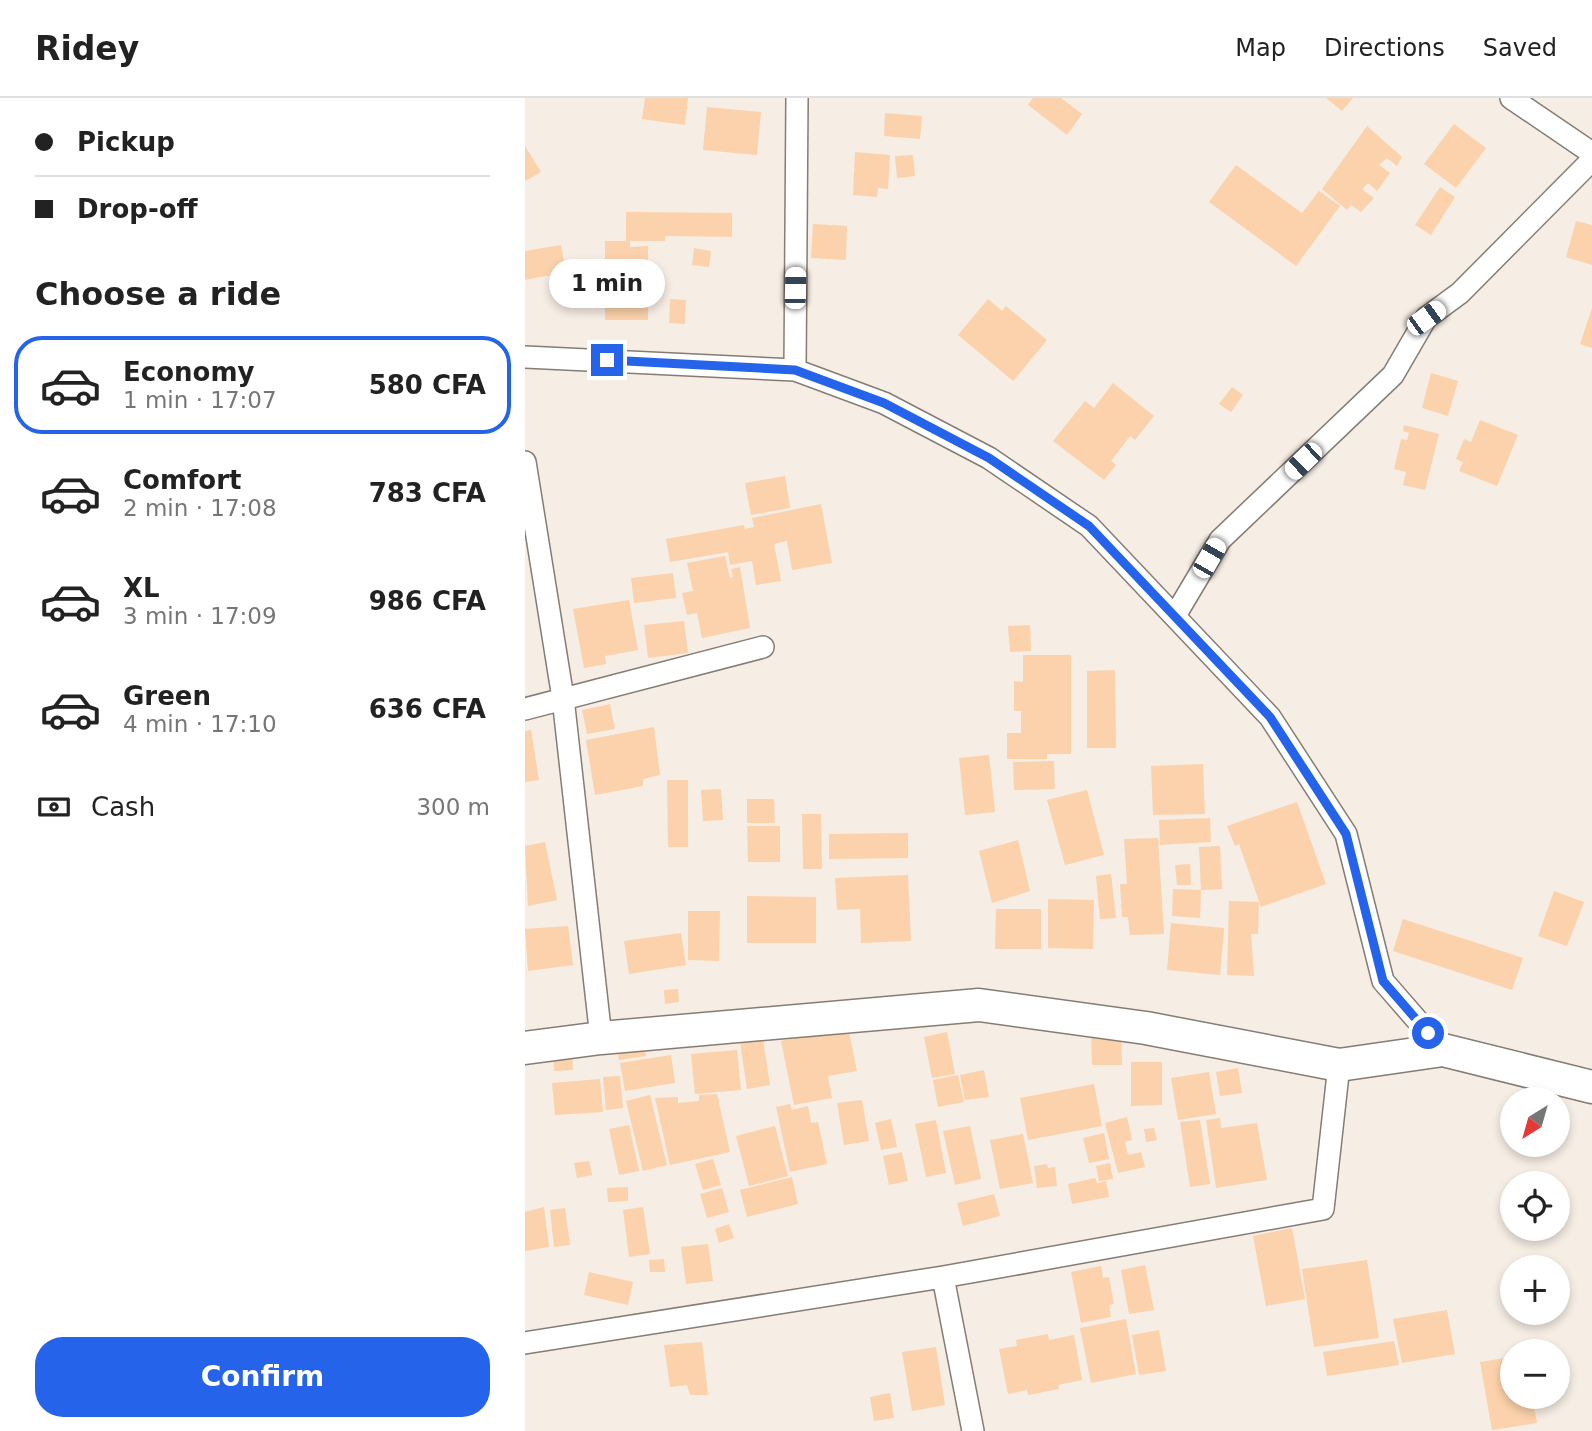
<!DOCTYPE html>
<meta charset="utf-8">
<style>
:root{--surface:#fff;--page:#f6f6f6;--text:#222;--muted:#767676;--line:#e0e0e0;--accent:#2563eb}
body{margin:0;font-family:"DejaVu Sans",sans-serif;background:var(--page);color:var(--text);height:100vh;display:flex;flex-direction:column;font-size:26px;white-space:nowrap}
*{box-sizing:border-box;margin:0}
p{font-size:23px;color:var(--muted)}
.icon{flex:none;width:38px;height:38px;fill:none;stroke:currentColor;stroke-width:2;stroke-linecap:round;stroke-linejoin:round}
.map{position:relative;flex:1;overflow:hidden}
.panel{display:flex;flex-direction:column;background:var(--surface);width:525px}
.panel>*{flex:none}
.hud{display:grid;align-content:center;height:154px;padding:0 35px;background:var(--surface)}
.needle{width:46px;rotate:217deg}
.tools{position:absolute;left:975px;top:989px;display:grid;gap:14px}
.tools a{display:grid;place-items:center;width:70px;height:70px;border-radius:50%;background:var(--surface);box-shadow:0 4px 10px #0003;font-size:35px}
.end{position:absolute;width:32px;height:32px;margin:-16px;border:9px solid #2563eb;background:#fff;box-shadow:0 0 0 4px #fff}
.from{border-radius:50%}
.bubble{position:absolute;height:49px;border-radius:24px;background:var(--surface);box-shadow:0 4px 10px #0003;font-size:23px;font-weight:800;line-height:49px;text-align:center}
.car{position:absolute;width:21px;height:42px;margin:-21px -10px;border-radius:9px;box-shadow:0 0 5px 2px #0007;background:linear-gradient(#fff 24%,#345 0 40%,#fff 0 76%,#345 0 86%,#fff 0)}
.hud b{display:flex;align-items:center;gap:24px;height:66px;font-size:26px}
.hud b+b{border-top:2px solid var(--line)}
.hud i{width:18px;height:18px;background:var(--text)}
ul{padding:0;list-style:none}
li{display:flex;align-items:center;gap:21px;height:98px;margin:0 14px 10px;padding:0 21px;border:4px solid transparent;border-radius:28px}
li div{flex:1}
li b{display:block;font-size:26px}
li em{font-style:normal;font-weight:800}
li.current{border-color:var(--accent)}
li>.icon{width:63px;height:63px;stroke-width:1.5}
h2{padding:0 35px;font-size:32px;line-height:84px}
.pay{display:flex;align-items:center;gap:18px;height:77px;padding:0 35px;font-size:26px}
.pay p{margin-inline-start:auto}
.primary-button{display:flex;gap:14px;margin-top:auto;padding:14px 35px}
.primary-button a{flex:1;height:80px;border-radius:28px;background:var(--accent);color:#fff;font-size:28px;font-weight:800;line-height:80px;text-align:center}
header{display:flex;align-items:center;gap:42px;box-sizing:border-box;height:98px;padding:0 35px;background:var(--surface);border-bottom:2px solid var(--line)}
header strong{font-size:33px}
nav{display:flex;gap:38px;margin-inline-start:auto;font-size:24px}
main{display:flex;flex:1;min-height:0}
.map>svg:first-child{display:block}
</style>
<header>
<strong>Ridey</strong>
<nav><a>Map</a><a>Directions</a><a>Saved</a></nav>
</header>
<main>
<section class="panel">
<div class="hud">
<b><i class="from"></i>Pickup</b>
<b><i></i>Drop-off</b>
</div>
<h2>Choose a ride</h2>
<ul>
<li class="current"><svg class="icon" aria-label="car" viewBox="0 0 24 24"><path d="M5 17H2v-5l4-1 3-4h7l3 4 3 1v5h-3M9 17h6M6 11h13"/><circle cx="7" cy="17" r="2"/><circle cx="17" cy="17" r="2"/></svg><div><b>Economy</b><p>1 min · 17:07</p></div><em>580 CFA</em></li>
<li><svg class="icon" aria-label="car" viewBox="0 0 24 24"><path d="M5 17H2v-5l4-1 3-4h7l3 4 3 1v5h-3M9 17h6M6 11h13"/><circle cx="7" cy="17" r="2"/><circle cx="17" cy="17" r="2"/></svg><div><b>Comfort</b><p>2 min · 17:08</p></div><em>783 CFA</em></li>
<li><svg class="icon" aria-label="car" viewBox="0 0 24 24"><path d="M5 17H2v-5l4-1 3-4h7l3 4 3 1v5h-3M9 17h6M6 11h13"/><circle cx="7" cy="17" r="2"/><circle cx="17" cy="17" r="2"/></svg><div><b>XL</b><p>3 min · 17:09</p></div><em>986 CFA</em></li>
<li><svg class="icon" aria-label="car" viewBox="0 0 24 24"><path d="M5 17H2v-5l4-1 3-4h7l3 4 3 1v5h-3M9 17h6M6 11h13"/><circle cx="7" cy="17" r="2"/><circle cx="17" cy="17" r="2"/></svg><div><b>Green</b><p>4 min · 17:10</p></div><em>636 CFA</em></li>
</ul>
<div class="pay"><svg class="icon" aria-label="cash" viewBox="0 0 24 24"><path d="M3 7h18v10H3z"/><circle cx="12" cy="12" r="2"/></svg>Cash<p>300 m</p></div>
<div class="primary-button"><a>Confirm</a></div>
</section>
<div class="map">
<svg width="1067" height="1333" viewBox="0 0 1067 1333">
<rect width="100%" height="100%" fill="#f6ede4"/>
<path fill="#fbd2ab" d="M120 0H163L160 27 117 21Z
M508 0H536L557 16 542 37 503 7Z
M801 0H828L817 13Z
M182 9 236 14 232 57 178 52Z
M360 15 397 18 395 41 359 38Z
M929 26 961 50 931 90 899 66Z
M842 28 877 59 872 68 862 60 854 67 865 75 852 93 843 85 837 91 849 100 836 114 826 107 822 112 797 91Z
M0 48 16 74 0 83Z
M330 54 365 57 363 91 353 90 352 99 328 97Z
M388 57 390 78 372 80 370 58Z
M711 67 777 115 794 93 815 108 771 168 684 104Z
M915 89 930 99 906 137 890 127Z
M101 114 207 115V139L140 138V143H105V149L123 148V222H80V143H101Z
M1051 123 1067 127V167L1041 159Z
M288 126 322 128 321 162 286 160Z
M36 147 41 174 0 182V153Z
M169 150 186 153 184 169 167 167Z
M145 201 161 202 160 226 144 225Z
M463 201 477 213 481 208 522 242 488 283 433 237Z
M1067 210V250L1055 246Z
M906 275 933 283 923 318 897 310Z
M588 285 629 318 610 342 605 338 586 363 591 367 579 382 528 343 560 303 569 310Z
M707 289 718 297 706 314 694 306Z
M955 322 993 337 972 388 934 373 938 364 931 361 939 341 946 344Z
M879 327 914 336 900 392 878 387 881 374 869 371 876 341 882 342 884 335 878 333Z
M260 378 265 410 226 417 220 385Z
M296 406 307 465 267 472 262 443 249 446 256 483 231 487 227 463 205 467 203 454 145 464 141 441 219 427 220 431 229 429 227 420Z
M200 458 205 480 208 479 206 471 215 469 225 530 177 540 172 515 162 517 157 495 168 493 162 465Z
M148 475 151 500 109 505 106 480Z
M104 502 113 552 80 558 81 566 59 570 48 511Z
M159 523 163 555 123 560 119 527Z
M505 527 506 553 485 554 483 528Z
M498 557H546V656H522V661H482V635H496V613H489V583L498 584Z
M590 572 591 650H562V573Z
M85 606 90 631 62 636 57 612Z
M129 629 135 677 118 681V688L70 697 61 642Z
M6 632 14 682 0 684V633Z
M464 657 470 714 440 717 434 660Z
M529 663 530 691 489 692 488 664Z
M678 666 680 716 628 717 626 668Z
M142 682H163V749H143Z
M196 691 198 722 178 723 176 692Z
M562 692 579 757 540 767 522 702Z
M222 701H249L250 725H222Z
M772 704 801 786 736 809 714 746 710 748 702 728Z
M277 716H296L297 771H278Z
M685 720 686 744 635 747 634 722Z
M222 728H255V764H223Z
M383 735V760L304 761V736Z
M633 740 639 836 605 837 603 819H597L595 786H602L599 741Z
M493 742 505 793 467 805 454 753Z
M20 744 32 802 3 808 0 748Z
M695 748 697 791 676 792 674 749Z
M665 766 666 787H652L650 767Z
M586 776 591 820 575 821 571 778Z
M383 777 386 843 336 845 335 811 312 812 310 780Z
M648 791 676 792 675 820 647 818Z
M1029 793 1059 804 1042 848 1013 838Z
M222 798 291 799V845H222Z
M523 801 569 802 568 851 523 850Z
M704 803 734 804 733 836H726L729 878 702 877Z
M471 811H516V851H470Z
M163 813H195L194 863 163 862Z
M878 821 998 860 987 892 868 853Z
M646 825 699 830 695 877 642 872Z
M43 828 48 867 3 873 0 831Z
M156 835 161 867 104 876 99 843Z
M153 891 154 904 140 906 139 892Z
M323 930 332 973 303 978 307 1000 269 1007 256 943Z
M596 932 597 967H567L566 933Z
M237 934 245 987 222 991 214 937Z
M422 934 430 976 407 980 399 939Z
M117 939 121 958 94 962 91 944Z
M47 952 48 972 29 973 28 953Z
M212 952 216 992 170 996 166 956Z
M146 957 150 985 100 993 95 965Z
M606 964H637V1007L606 1008Z
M713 970 717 995 695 998 691 974Z
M459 972 464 999 440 1002 435 977Z
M684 974 691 1016 653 1022 646 980Z
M433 977 439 1004 413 1009 408 982Z
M95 978 98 1010 81 1012 78 979Z
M75 981 78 1014 30 1017 27 985Z
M569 986 577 1028 503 1042 495 1000Z
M192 996 205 1054 145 1067 130 1000 153 999V1005L174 1003V997Z
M125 997 142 1067 118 1073 101 1003Z
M337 1002 344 1043 319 1047 312 1005Z
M265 1006 267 1012 283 1008 286 1025 293 1024 302 1066 265 1074 251 1009Z
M602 1019 607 1042 600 1044 603 1057 616 1054 620 1069 593 1075 580 1025Z
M695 1020 696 1030 732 1025 742 1082 691 1090 681 1022Z
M366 1021 372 1049 356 1052 350 1025Z
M411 1022 421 1075 401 1079 390 1026Z
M675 1022 685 1086 665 1089 655 1024Z
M104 1027 114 1073 94 1077 84 1031Z
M250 1028 263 1078 224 1088 211 1038Z
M445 1028 456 1081 430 1087 418 1033Z
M629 1030 632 1042 621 1044 619 1031Z
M579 1035 584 1061 564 1065 558 1040Z
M498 1036 508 1085 475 1091 465 1042Z
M377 1054 383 1083 364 1087 358 1058Z
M188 1061 196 1087 178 1092 170 1066Z
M64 1063 67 1077 52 1080 49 1065Z
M585 1065 588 1081 574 1083 571 1068Z
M522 1066 523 1070 530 1069 532 1088 512 1090 509 1068Z
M267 1079 273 1106 222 1119 215 1092Z
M570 1080 572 1085 581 1083 584 1099 547 1106 543 1086Z
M103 1089V1103L83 1104 82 1090Z
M197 1090 204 1114 182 1120 175 1096Z
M469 1096 475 1118 438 1128 432 1105Z
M19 1109 24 1149 0 1153V1114Z
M118 1109 125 1156 104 1159 98 1112Z
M40 1110 45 1147 29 1149 25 1112Z
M204 1126 209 1140 194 1145 190 1131Z
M767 1130 780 1201 741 1208 728 1138Z
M183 1146 188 1183 161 1186 156 1149Z
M139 1161 140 1174H125L124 1162Z
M842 1162 854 1240 789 1249 777 1171Z
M620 1167 629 1212 604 1216 596 1172Z
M576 1168 578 1180 584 1179 589 1206 584 1207 586 1219 556 1225 546 1174Z
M64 1174 108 1184 103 1207 59 1197Z
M922 1212 930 1256 877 1265 868 1221Z
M601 1221 611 1276 566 1285 555 1230Z
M634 1232 641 1273 614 1277 607 1237Z
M523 1236 524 1242 549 1237 557 1282 533 1287 534 1291 503 1297 502 1292 483 1296 474 1251 492 1248 491 1242Z
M869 1243 874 1267 802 1278 798 1254Z
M177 1244 183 1297H165L162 1287 145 1289 139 1247Z
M411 1249 420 1307 387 1313 377 1254Z
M987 1259V1298H998L999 1304 1008 1303 1012 1325 967 1332 955 1264Z
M365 1295 369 1320 349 1323 345 1299Z"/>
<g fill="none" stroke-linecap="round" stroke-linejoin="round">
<defs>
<path id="street" d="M986 0 1067 55
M0 259 270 272 359 305 464 360 564 428 745 619 821 736 858 883 918 952
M270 272 272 0
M0 364 38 600 76 940
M651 516 695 442 868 277 901 220 935 195 1067 62
M0 611 238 549
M418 1179 448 1333
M0 1245 418 1179 798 1111 814 967"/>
<path id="secondary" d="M0 950 76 940 454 907 621 930 814 967 918 952 1067 989"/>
</defs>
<use href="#street" stroke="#857c74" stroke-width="24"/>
<use href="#secondary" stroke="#857c74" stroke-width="35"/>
<use href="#street" stroke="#fff" stroke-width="21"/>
<use href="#secondary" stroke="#fff" stroke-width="32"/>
</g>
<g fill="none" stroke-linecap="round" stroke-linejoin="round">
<path stroke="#2563eb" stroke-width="9" d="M82 262 270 272 359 305 464 360 564 428 745 619 821 736 858 883 903 935"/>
</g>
</svg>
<div class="tools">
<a><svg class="needle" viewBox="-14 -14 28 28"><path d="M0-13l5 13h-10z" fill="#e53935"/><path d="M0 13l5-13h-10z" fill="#767676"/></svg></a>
<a><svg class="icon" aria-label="locate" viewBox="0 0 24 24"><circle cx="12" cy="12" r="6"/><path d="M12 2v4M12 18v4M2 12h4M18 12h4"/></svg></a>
<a>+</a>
<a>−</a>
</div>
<i class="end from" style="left:903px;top:935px"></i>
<i class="end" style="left:82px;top:262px"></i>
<div class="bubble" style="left:24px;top:161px;width:116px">1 min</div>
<i class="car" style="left:270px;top:190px;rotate:1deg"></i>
<i class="car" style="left:901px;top:220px;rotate:54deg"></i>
<i class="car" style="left:778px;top:363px;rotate:226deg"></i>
<i class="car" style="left:684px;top:460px;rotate:30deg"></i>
</div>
</main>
